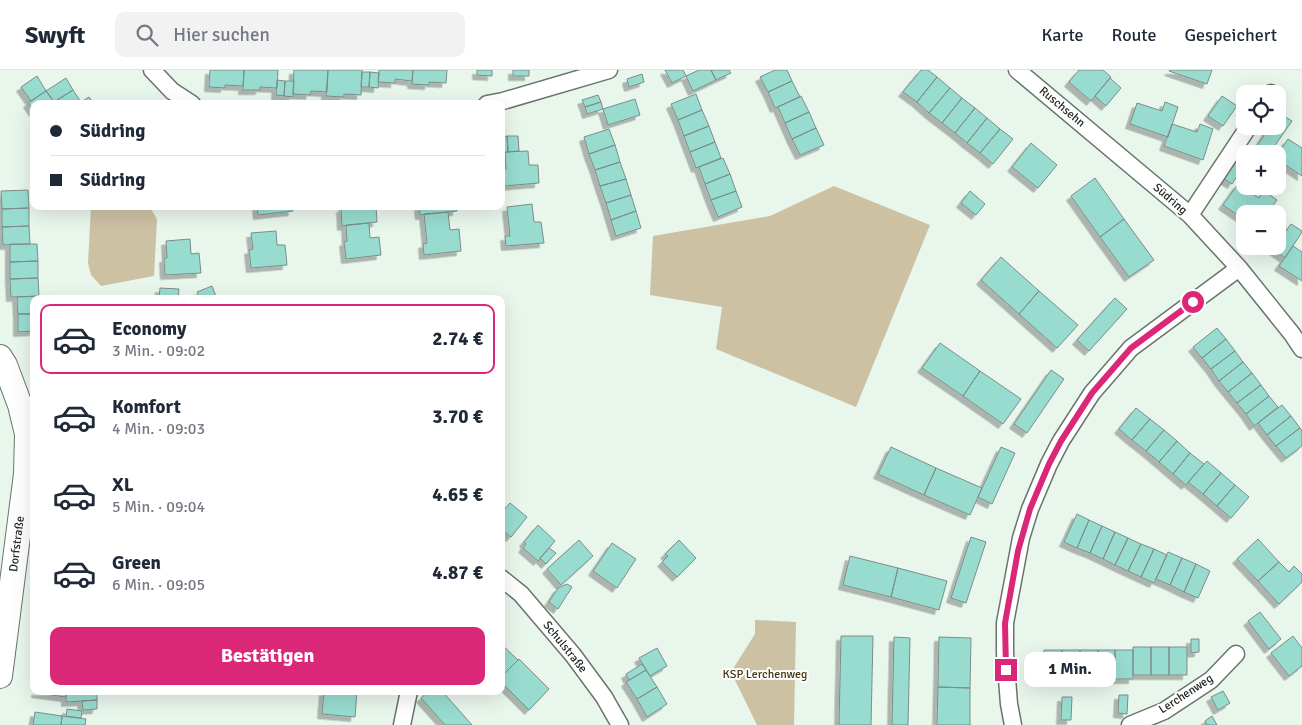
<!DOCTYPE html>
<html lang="de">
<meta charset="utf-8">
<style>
:root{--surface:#fff;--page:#f2f2f3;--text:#1f2937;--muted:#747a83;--line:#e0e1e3;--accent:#db2777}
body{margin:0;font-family:Signika,sans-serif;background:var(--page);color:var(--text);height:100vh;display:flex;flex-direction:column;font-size:19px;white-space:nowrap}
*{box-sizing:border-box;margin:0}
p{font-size:16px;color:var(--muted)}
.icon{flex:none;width:28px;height:28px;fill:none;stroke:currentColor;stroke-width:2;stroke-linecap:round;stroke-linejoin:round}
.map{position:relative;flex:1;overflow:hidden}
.details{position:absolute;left:30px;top:225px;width:475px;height:400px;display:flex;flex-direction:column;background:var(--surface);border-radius:10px;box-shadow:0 5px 20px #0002}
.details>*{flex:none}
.guide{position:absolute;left:30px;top:30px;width:475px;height:110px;border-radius:10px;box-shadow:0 5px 20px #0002;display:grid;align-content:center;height:110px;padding:0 20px;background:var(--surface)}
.fabs{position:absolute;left:1236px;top:15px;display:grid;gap:10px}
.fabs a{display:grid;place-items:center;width:50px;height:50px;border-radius:10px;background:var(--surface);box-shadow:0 5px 20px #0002;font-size:25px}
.end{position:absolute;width:22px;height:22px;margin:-11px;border:6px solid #db2777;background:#fff;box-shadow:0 0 0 2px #fff}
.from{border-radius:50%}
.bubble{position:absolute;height:35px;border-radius:10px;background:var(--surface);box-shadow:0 5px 20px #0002;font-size:16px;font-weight:700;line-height:35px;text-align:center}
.guide b{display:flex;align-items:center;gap:18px;height:48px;font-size:19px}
.guide b+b{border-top:1px solid var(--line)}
.guide i{width:12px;height:12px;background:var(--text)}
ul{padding:9px 0 0;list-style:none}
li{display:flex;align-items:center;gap:15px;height:70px;margin:0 10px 8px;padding:0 10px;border:2px solid transparent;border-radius:10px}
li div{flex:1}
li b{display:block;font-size:19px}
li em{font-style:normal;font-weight:700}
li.selected{border-color:var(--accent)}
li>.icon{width:45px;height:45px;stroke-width:1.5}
.primary-button{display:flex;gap:10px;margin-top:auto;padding:10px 20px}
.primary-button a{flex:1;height:58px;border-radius:10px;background:var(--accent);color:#fff;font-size:20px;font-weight:700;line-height:58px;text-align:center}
header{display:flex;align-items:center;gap:30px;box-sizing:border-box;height:70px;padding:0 25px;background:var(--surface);border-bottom:1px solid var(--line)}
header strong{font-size:24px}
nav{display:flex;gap:28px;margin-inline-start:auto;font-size:18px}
.search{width:350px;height:45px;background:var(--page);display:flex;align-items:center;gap:12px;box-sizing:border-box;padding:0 18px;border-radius:10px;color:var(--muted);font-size:19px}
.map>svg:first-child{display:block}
</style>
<header>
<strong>Swyft</strong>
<div class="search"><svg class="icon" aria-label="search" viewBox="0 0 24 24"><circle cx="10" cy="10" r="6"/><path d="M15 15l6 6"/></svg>Hier suchen</div>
<nav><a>Karte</a><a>Route</a><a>Gespeichert</a></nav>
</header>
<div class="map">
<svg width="1302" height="655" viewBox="0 0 1302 655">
<defs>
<filter id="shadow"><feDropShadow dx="-4.5" dy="4.5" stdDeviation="0" flood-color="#0004"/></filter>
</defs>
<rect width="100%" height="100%" fill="#e9f6ec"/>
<path fill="#ccc1a3" d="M834 116 930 155 856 337 716 279 722 237 650 225 653 166 770 146Z
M91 136H149L157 149 154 206 101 216 91 205 88 193Z
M755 550 796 552 794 655H757L731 602 755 564Z"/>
<path fill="#98dcd0" stroke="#7c8d89" filter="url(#shadow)" d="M210 0H244L243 16 225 15V18L209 17Z
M244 0H278L277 18 260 17V20H243Z
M294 0H328L327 22 311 21 310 25 293 24Z
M328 0H362L361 25 344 24V27L326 26Z
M379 0H413L412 11 395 9V13L378 12Z
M413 0H447L446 13 429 12V15L412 14Z
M477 0H492V6L477 5Z
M513 0H529V6H513Z
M665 0H683L686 6 672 13Z
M699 0H711L716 10 693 21 686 6Z
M711 0H729L731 3 716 10Z
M775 0H787L792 11 768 22 760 7Z
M921 0H928L937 7 917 32 903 22Z
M1079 0H1103L1111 7 1091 31 1069 12Z
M1170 0H1212L1207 14 1169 1Z
M362 2H370L369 17H361Z
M370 2 379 3 378 18 369 17Z
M642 4 644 12 629 17 627 9Z
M37 6 46 21 31 31 21 17Z
M937 7 950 18 929 43 917 32Z
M66 8 73 20 54 32 46 21Z
M1110 8 1121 18 1106 36 1095 26Z
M277 10 285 11 284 26 276 25Z
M285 11H294L293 27 284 26Z
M792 11 800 27 775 38 768 22Z
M950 18 962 28 942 53 929 43Z
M73 20 81 32 89 27 94 34H51Z
M46 21 54 32 51 34H34V42L28 33Z
M696 24 702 40 678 50 671 34Z
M598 25 601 32 585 37 582 30Z
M801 26 809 42 785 53 778 37Z
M1222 26 1237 36 1223 56 1208 46Z
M962 28 975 38 955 63 942 53Z
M635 29 640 45 608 55 603 39Z
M601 32 603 39 587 44 585 37Z
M1165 32 1178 37 1168 67 1130 54 1137 33 1162 41Z
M975 38 987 48 967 73 955 63Z
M702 40 709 56 684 66 678 50Z
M809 42 816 58 792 69 785 53Z
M1279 43 1292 51 1269 84H1252L1270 56H1278V46Z
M987 48 1000 59 980 83 967 73Z
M1172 54 1197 62 1200 54 1213 59 1203 90 1164 76Z
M709 56 715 72 690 82 684 66Z
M816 58 824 75 800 85 792 69Z
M609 59 615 75 589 84 584 67Z
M1000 59 1013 69 993 94 980 83Z
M507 66H518L519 81 508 82Z
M507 66 508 82 501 83V67Z
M1288 69 1302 78V106L1278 90V84Z
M715 72 721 88 696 98 690 82Z
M1031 73 1057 95 1038 118 1012 97Z
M615 75 620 92 595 100 589 84Z
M528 81 529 95H538L539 113 504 116 503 99H506L505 82Z
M1238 82 1245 87V93L1232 114 1221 107Z
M723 88 730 104 705 114 699 97Z
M620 92 626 109 600 116 595 100Z
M730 104 736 121 711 130 705 114Z
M1095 108 1124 149 1100 167 1071 126Z
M626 109 631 125 606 133 600 116Z
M1238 114 1259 128 1264 121 1277 130 1267 144H1245V150L1223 135Z
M28 120 29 138 2 139 1 121Z
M736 121 742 137 718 147 711 130Z
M970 121 985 134 976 145 961 133Z
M631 125 636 141 611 150 606 133Z
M532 134 534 152H541L544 173 506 176 505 166H510L507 137Z
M257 136H292L293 141 258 145Z
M343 136H376L377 152 342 156 341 138H344Z
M419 136H457V141L420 145Z
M29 138V156L2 157V139Z
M636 141 641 158 616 166 611 150Z
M448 142 450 160 459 159 461 181 424 185 423 174 427 173 424 144Z
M1124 149 1154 190 1129 207 1100 167Z
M369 153 370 168 379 167 381 185 346 189 344 172 347 171 346 155Z
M1291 154 1302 161V162L1285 188 1268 176H1278V155L1286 161Z
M29 156 30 174 3 175 2 157Z
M276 161 277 175H285L287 195 251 198 249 180 253 179 251 163Z
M190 169 191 184 199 183 201 203 165 205 164 188H167L166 171Z
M10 174H37L38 191 10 192Z
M1293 176 1302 182V211L1279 196Z
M1001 187 1039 221 1019 244 981 210Z
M38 191V208L10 209V192Z
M38 208 39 226 11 227 10 209Z
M212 216 217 229H200L197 222Z
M160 218 179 219 178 229H161L159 228Z
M1039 221 1078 255 1057 278 1019 244Z
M45 226V229H34V244H18L17 227Z
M1115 228 1127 239 1089 281 1077 270Z
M18 244H34V261L18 262Z
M1217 258 1226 269 1202 288 1193 277Z
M1226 269 1235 281 1211 299 1202 288Z
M940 273 980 301 963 326 922 298Z
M1235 281 1243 292 1219 311 1211 299Z
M1243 292 1252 303 1228 322 1219 311Z
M1051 300 1064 309 1027 363 1014 354Z
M980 301 1021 329 1003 354 963 326Z
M1252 303 1261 315 1237 333 1228 322Z
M1261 315 1269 326 1246 344 1237 333Z
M1269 326 1278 337 1254 356 1246 344Z
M1282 335 1291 346 1267 365 1258 353Z
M1136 338 1150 349 1132 370 1119 359Z
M1291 346 1300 358 1276 376 1267 365Z
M1150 349 1164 360 1146 381 1132 370Z
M1300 358 1302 361V376L1286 388 1276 376Z
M1164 360 1177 371 1159 392 1146 381Z
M1177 371 1190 383 1173 404 1159 392Z
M891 377 936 398 924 425 878 404Z
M1001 377 1015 383 992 434 978 427Z
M1190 383 1204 394 1186 415 1173 404Z
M1207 391 1221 403 1203 424 1188 412Z
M936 398 982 418 970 445 924 425Z
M1221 403 1235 415 1217 436 1203 424Z
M1235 415 1249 427 1231 448 1217 436Z
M510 433 527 447 511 467 501 459V443Z
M1077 444 1089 450 1077 478 1064 472Z
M1089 450 1102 456 1090 483 1077 478Z
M538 455 555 471 538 491 523 478 526 474 524 472Z
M1102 456 1115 462 1103 489 1090 483Z
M1115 462 1128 468 1115 495 1103 489Z
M971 467 986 472 966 533 951 528Z
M1128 468 1141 474 1128 501 1115 495Z
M1258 469 1279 492 1258 511 1237 489Z
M579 470 593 486 561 515 547 499Z
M679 470 696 488 677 507 662 492 668 486 665 484Z
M612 473 636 489 617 518 593 501Z
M1141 474 1154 479 1141 507 1128 501Z
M549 478 556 483 546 494 540 488Z
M1154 479 1167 485 1154 513 1141 507Z
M1168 482 1182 488 1170 515 1156 509Z
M850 486 898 498 891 527 843 515Z
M1182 488 1196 494 1184 522 1170 515Z
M1279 492 1289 502 1294 496 1302 504V512L1279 534 1258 511Z
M1196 494 1210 501 1198 528 1184 522Z
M898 498 947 511 939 540 891 527Z
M567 514 572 517 558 539 549 532 558 518Z
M1260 542 1281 569 1269 579 1248 551Z
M841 566H873L871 655H839Z
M1293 566 1302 578V596L1289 606 1271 583Z
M894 567 910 568 908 655H892Z
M939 567 971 568 970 618 938 617Z
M1191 569H1199V582L1191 583Z
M501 574 518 590 501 607Z
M1133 577H1151V605H1133Z
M1151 577H1169V605H1151Z
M1169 577H1187V605H1169Z
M657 578 667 596 650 606 639 588Z
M1044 580H1062V608H1044Z
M1062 580H1080V608H1062Z
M1080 580H1098L1097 609 1080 608Z
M1098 580H1115V609H1097Z
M1115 580H1133V609H1115Z
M519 589 549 619 529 640 501 612V607Z
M642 594 646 600 629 610 626 604Z
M646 600 657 617 637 629 626 612Z
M657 617 667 634 647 647 637 629Z
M938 617 970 618V655H937Z
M36 621H66V627L36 623Z
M66 621H97V630L66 632Z
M324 621H357L355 647 322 644Z
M429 621H442L472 655H445L421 628Z
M1223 621 1230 633 1218 640 1211 627Z
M1119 625H1128L1127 644 1118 643Z
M1062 627H1072L1071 650H1061Z
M97 630V639L83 640 82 631Z
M67 639 82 641 81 648 66 646Z
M35 642 62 646 61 655H33Z
M62 646 86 649 85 655H61Z
M1212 646 1217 655H1207L1205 651Z"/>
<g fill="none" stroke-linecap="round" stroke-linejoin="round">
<defs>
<path id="street" d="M152 0 172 21 192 34
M1017 0 1190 145 1239 198 1292 264 1302 279
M1270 24 1271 23
M487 34 503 31 609 0
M1190 145 1249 56
M501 508 521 524 573 585 604 627 620 655
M402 655 409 621
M1013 655 1009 634 1005 583V553L1021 468 1030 439 1049 394 1061 371 1092 323 1131 278 1239 198
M1130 655 1164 641 1211 610 1236 584"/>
<path id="secondary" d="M0 287 5 295 20 335 27 364 26 404 0 606"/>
</defs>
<use href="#street" stroke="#69756c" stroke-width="19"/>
<use href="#secondary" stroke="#69756c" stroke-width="26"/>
<use href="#street" stroke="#fff" stroke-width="16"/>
<use href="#secondary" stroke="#fff" stroke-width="24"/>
</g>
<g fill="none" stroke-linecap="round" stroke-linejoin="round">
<path stroke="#db2777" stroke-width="6" d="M1006 600 1005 553 1018 481 1030 439 1049 394 1061 371 1092 323 1131 278 1193 232"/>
</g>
<g text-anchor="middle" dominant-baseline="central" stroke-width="4" stroke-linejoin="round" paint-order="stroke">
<g font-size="12" fill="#242925" stroke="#fff">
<text transform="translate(1062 37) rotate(40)">Ruschsehn</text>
<text transform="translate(1170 129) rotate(41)">Südring</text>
<text transform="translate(17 474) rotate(-83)">Dorfstraße</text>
<text transform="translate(565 577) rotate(51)">Schulstraße</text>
<text transform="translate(1186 624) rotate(-33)">Lerchenweg</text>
</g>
<g font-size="12" fill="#44370e" stroke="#fff">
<text x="765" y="604">KSP Lerchenweg</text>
</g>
</g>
</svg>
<div class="fabs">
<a><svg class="icon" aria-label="locate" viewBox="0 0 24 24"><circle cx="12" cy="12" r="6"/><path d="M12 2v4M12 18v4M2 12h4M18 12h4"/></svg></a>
<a>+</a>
<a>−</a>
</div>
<i class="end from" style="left:1193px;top:232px"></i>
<i class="end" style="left:1006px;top:600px"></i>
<div class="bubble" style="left:1024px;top:582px;width:92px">1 Min.</div>
<div class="guide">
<b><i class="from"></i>Südring</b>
<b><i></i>Südring</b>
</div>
<section class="details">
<ul>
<li class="selected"><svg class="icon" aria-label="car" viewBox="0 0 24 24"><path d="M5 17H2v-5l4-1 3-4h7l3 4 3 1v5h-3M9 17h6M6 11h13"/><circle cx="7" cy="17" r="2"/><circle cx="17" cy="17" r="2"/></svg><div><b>Economy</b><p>3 Min. · 09:02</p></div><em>2.74 €</em></li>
<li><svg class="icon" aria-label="car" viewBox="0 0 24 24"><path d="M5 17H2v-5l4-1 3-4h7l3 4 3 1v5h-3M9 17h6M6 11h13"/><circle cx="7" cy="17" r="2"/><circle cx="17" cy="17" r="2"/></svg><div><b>Komfort</b><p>4 Min. · 09:03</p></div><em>3.70 €</em></li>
<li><svg class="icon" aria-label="car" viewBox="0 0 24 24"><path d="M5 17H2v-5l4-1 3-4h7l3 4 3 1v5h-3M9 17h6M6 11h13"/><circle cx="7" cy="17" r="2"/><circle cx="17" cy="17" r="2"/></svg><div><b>XL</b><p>5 Min. · 09:04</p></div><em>4.65 €</em></li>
<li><svg class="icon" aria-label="car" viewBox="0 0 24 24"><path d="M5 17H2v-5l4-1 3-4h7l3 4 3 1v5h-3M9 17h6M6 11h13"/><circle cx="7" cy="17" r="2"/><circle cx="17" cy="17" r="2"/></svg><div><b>Green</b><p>6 Min. · 09:05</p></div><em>4.87 €</em></li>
</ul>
<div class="primary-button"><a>Bestätigen</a></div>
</section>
</div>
